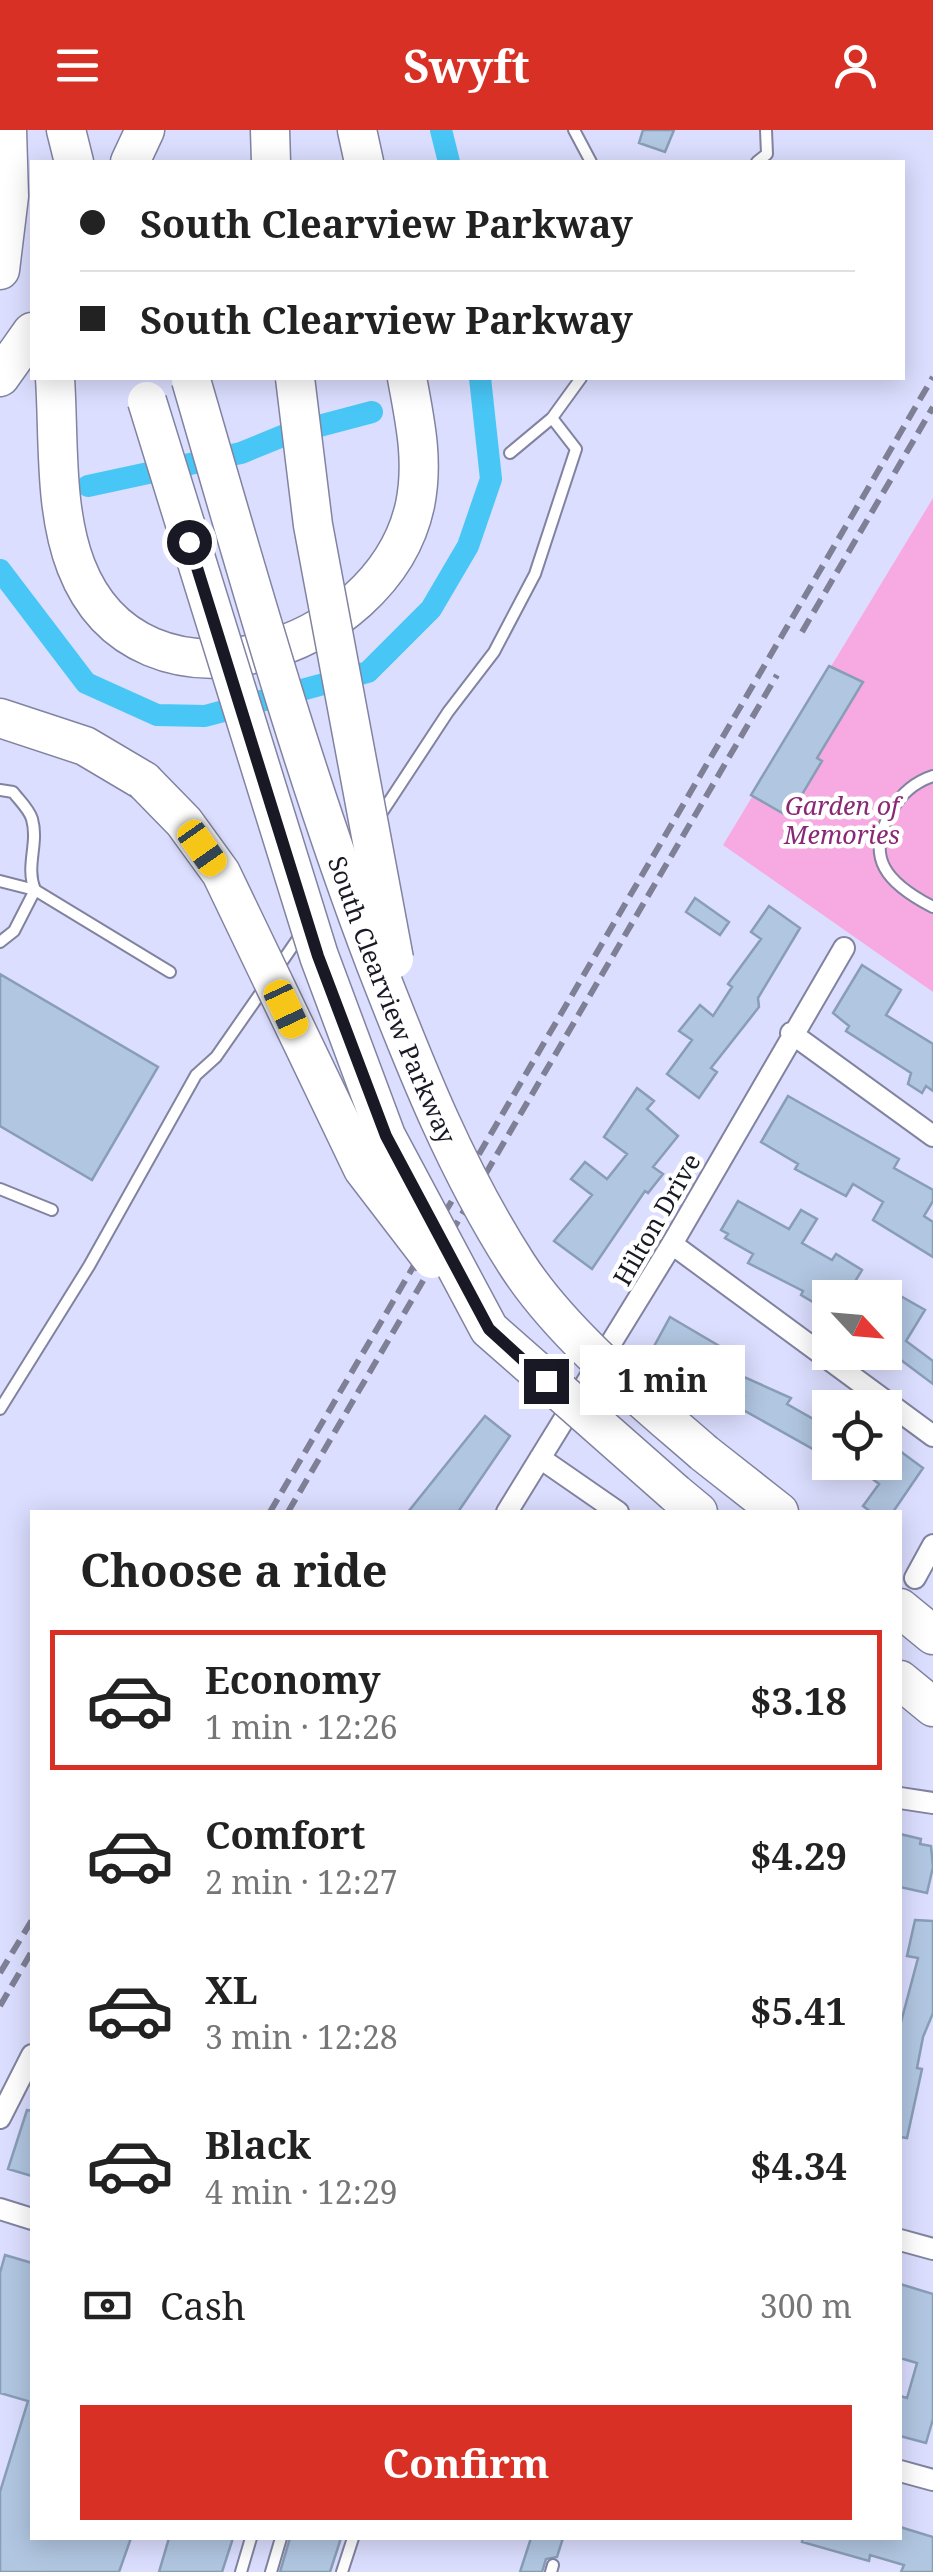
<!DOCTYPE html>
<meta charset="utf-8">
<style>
:root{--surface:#fff;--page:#f2f2f2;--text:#222;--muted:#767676;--line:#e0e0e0;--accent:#d93025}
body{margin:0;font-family:"Noto Serif",serif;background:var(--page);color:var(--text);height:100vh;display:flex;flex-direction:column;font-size:38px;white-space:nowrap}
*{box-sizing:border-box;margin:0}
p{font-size:32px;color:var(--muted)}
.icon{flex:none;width:55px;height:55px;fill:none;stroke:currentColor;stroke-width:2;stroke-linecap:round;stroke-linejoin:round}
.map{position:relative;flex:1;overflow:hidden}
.sheet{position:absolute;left:30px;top:1380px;width:872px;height:1030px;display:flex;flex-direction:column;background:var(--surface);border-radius:0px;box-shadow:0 5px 25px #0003}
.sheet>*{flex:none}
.banner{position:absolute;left:30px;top:30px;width:875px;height:220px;border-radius:0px;box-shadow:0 5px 25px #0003;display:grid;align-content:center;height:220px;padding:0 50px;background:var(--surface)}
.needle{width:65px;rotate:116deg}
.tools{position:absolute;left:812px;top:1150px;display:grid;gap:20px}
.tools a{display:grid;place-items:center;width:90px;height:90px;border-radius:0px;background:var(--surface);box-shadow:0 5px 25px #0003;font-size:50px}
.end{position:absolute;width:45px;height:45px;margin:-22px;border:12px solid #191925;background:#fff;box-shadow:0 0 0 5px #fff}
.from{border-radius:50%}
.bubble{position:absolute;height:70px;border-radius:0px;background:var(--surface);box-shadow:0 5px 25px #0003;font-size:32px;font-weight:700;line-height:70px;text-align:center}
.car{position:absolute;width:30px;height:60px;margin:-30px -15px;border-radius:12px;box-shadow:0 0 8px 2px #0007;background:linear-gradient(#f5c518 24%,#345 0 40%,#f5c518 0 76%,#345 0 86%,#f5c518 0)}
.banner b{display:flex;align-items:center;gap:35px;height:95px;font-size:38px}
.banner b+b{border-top:2px solid var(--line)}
.banner i{width:25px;height:25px;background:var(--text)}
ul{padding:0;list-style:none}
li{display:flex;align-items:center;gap:30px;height:140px;margin:0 20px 15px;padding:0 30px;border:5px solid transparent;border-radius:0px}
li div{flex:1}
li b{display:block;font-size:38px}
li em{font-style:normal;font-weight:700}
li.selected{border-color:var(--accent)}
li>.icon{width:90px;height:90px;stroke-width:1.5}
h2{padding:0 50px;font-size:45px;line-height:120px}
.pay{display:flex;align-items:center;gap:25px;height:110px;padding:0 50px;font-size:38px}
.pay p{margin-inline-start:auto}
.primary-button{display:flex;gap:20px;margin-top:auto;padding:20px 50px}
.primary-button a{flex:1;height:115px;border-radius:0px;background:var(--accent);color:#fff;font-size:40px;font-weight:700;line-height:115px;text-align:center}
header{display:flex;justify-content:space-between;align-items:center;height:130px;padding:0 50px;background:var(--accent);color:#fff;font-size:45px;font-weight:700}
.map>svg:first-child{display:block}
</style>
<header><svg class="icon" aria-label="menu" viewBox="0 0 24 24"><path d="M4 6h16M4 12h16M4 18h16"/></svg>Swyft<svg class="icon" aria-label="person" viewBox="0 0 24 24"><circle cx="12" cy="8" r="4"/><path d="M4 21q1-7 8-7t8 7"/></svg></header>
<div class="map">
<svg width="933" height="2442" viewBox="0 0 933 2442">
<rect width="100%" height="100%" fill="#dcdeff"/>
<path fill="#f7aae1" d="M933 368V862L723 715Z"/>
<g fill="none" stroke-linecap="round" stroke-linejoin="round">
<path stroke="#48c6f5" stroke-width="6" d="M263 309 264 314
M254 312 255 318"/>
<path stroke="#48c6f5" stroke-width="22" d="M441 0 449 32
M88 356 241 323 285 305 372 282
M0 440 86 553 157 585 205 586 368 542 431 479 468 416 491 349 480 248"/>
</g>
<path fill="#b1c6e1" stroke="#889db6" stroke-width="2.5" d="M643 0H674L665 22 639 13Z
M829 536 863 552 817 628 822 631 797 673 789 675 784 684 751 665Z
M695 768 729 792 720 805 686 782Z
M769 776 800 798 758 868 759 877 711 938 717 942 699 968 667 944 692 910 679 901 700 875 713 886 732 857 728 854 761 809 751 802Z
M862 835 901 860 886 885 933 914V961L926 956 922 963 908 954 911 943 846 901 849 896 833 883Z
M0 844 158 937 92 1050 0 996Z
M637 958 654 971 647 979 678 1006 653 1037 663 1044 648 1063 645 1061 592 1139 554 1111 592 1065 571 1049 585 1032 607 1049 627 1024 604 1007Z
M788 966 899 1029 894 1038 933 1060V1071L924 1086 933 1092V1127L873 1090 883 1072 853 1054 846 1066 795 1039 798 1034 761 1012Z
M738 1071 789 1099 801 1080 817 1089 802 1113 832 1130 836 1124 862 1140 845 1168H830V1182L801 1165 803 1161 748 1133 753 1124 725 1108 728 1104 721 1100Z
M890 1160 925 1180 906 1211 933 1231V1254L885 1218V1169Z
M670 1187 743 1230 735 1243 791 1268 787 1274 817 1291 830 1265V1305L820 1323 738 1277 744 1266 702 1241 693 1257 646 1231Z
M485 1286 510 1306 458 1382H408Z
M885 1310 923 1338 893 1382H871L863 1376 879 1354 851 1332H885Z
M900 1704 921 1709 920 1714 931 1716 933 1737 927 1763 900 1757Z
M915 1790 933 1791V1883L923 1907 917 1938 922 1939 907 2008 900 2007V1896L918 1828 907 1826Z
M27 1980 32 1981V2046L8 2039Z
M5 2125 32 2133V2408H131L119 2442H0V2362L28 2271 0 2263V2143Z
M900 2154 933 2164V2289L926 2313 900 2306V2266L907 2268 917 2233 900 2228Z
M900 2397 933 2407V2442H901L904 2435 870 2425 869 2431 802 2412 803 2408H900Z
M169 2408H233L222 2442H159Z
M290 2408H341L330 2442H280Z
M531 2408H563L557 2427 546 2429 542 2442H520Z"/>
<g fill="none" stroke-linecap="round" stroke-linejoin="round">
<defs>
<path id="lane" d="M574 0 591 32
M757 32 767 24 766 0
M510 323 552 288 581 248
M933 646C915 652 901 664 892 680 863 728 888 754 933 777
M0 660 13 662C19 670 29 679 32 689 39 714 25 736 35 760L170 842
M377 690 448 582 494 522 535 444 576 319 552 288
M0 751 35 760 14 801 0 812
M277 839 301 804
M0 1059 52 1080
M0 1279 89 1136 196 945 216 927 264 858
M241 2442 251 2408
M271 2442 281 2408
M342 2442 353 2408
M551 2442 553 2435"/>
<path id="street" d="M791 903 933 1006
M672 1114 933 1306
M540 1328 618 1382
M507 1382 672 1114 844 818
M915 1448 933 1415
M900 1668 933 1673
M0 1988 32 1925
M0 2079 32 2089
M900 2110 933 2119
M900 2341 933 2350"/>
<path id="highway" d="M66 0 74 32
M270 0 271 32
M357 0 364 32
M130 32 145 0
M0 140 9 66 7 0
M0 247 32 202
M55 248C59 308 54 379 76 436 140 601 383 523 415 375 424 331 415 291 407 248
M0 588 85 616 144 651
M704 1323 779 1382
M675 1363 698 1382
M900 1478 933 1505
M900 1550 933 1577"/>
</defs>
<use href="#lane" stroke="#8183a0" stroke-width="14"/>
<use href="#street" stroke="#8183a0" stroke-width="24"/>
<use href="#highway" stroke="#8183a0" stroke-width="41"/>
<use href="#lane" stroke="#fff" stroke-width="10"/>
<use href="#street" stroke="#fff" stroke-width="20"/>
<use href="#highway" stroke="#fff" stroke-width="38"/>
<path stroke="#7f8096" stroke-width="6" stroke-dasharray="15 8" stroke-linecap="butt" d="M802 502 933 277
M270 1382 933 247
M288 1382 777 545
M0 1843 32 1790
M0 1876 32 1821"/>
<defs>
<g id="highway-bridge">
<path d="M295 248 313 395 394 829"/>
<path id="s1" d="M191 250C248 446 303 643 376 835 416 938 457 1042 518 1136 563 1205 642 1269 704 1323"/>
<path d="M147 271 319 826 386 1006 489 1199 675 1363"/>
<path d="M144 651 184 692 221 743 363 1039 432 1129"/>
</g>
</defs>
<use href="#highway-bridge" stroke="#8183a0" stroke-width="41" stroke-linecap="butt"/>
<use href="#highway-bridge" stroke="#fff" stroke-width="38"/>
</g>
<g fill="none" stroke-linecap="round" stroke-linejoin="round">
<path stroke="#191925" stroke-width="12" d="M189 412 318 826 386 1006 489 1199 546 1251"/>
</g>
<g text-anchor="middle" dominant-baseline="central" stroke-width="9" stroke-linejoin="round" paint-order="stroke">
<g font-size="25" font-style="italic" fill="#892874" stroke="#fff">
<text x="842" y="675">Garden of<tspan x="842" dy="29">Memories</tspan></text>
</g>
<g font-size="25" fill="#191925" stroke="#fff">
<text stroke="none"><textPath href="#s1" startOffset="652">South Clearview Parkway</textPath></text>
<text transform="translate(656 1089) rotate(-60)">Hilton Drive</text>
</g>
</g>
</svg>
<div class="tools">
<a><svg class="needle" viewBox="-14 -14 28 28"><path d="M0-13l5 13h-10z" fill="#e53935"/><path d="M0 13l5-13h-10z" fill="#767676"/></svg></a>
<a><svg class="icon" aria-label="locate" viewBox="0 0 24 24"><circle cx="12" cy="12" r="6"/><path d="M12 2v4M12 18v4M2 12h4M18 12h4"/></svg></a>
</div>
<i class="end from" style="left:189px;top:412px"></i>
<i class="end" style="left:546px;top:1251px"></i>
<div class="bubble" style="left:580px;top:1215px;width:165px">1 min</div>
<i class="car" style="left:202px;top:718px;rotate:145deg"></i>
<i class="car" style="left:286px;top:879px;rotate:155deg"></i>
<div class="banner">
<b><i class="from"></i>South Clearview Parkway</b>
<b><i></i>South Clearview Parkway</b>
</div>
<section class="sheet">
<h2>Choose a ride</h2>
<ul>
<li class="selected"><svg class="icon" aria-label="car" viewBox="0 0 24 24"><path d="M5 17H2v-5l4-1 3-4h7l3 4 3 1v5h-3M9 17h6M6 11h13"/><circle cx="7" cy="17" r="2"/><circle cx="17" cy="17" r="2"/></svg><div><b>Economy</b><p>1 min · 12:26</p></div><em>$3.18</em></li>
<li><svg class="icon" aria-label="car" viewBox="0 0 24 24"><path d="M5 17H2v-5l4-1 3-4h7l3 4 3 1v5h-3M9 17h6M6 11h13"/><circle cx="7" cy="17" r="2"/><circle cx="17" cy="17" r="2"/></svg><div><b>Comfort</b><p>2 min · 12:27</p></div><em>$4.29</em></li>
<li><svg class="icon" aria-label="car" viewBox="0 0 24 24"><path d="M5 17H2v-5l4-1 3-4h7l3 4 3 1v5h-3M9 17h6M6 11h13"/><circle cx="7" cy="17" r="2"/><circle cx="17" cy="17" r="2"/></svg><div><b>XL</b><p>3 min · 12:28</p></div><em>$5.41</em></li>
<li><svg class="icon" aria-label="car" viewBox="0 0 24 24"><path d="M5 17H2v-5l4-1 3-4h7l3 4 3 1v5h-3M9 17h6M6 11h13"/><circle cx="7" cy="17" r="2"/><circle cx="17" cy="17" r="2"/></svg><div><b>Black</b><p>4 min · 12:29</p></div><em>$4.34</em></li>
</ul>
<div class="pay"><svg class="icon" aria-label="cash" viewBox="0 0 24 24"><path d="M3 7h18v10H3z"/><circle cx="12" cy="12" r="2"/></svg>Cash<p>300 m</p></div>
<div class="primary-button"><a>Confirm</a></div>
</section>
</div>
